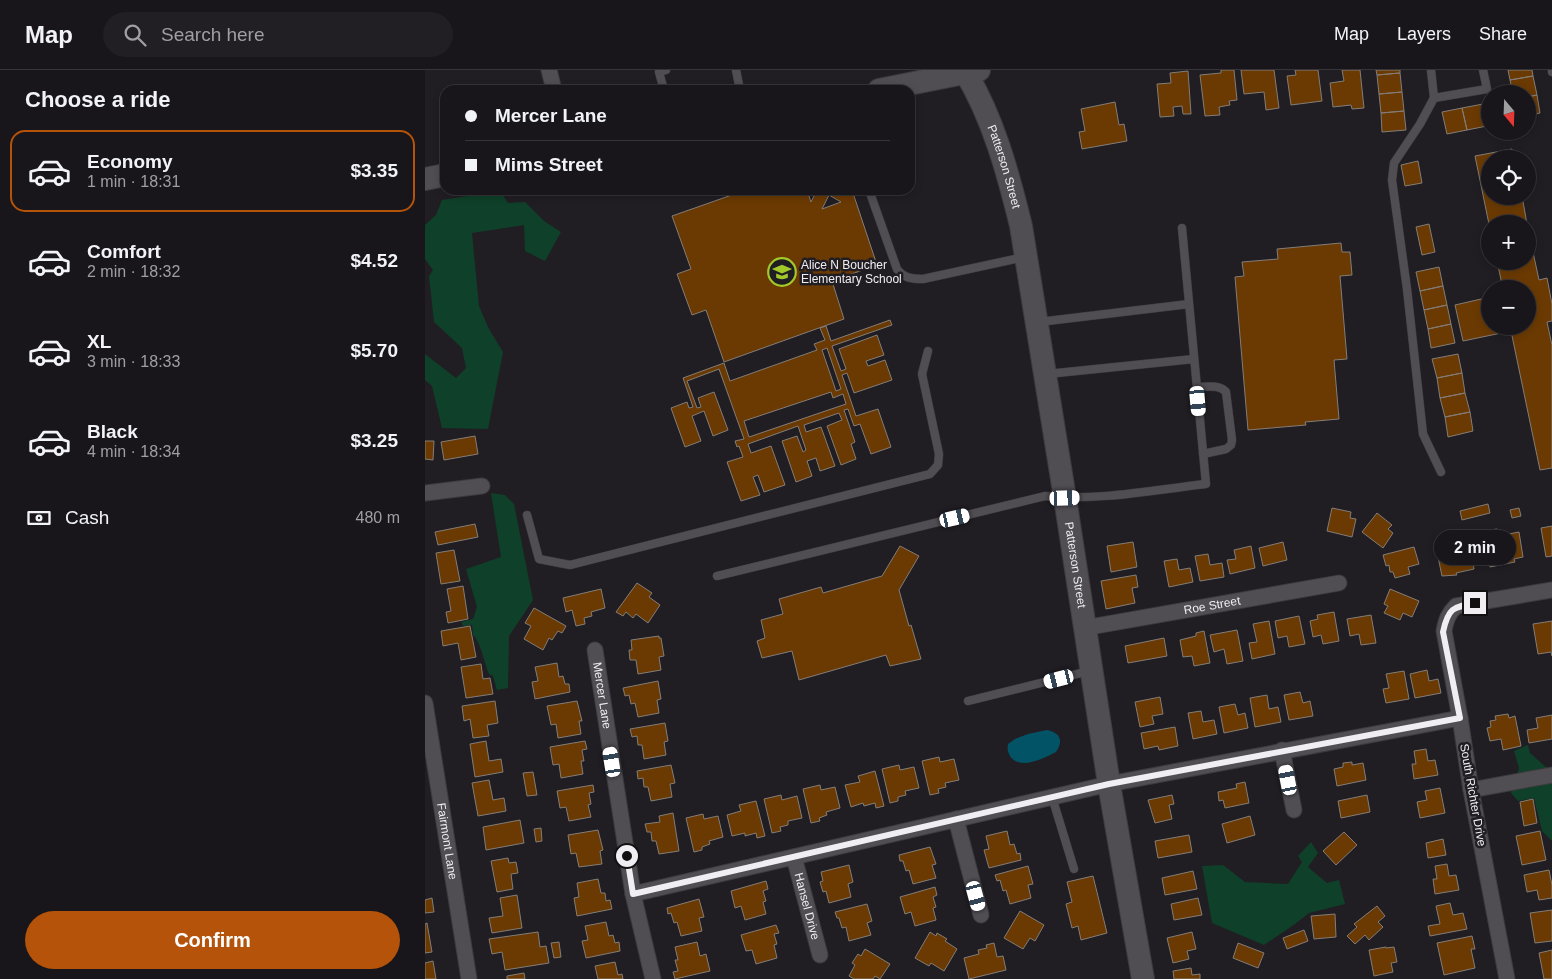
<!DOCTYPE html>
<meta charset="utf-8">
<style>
:root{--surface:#18161a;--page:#211f23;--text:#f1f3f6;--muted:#9f9fa2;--line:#363539;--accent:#b45309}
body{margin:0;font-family:Helvetica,sans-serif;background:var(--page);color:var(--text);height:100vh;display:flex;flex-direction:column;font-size:19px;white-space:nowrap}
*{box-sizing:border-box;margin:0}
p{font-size:16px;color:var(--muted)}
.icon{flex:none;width:28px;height:28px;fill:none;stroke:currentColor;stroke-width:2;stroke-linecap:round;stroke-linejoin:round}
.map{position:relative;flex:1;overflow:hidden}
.side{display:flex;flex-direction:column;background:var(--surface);width:425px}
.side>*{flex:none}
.top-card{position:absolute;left:15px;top:15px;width:475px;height:110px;border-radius:15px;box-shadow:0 2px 8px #0003,0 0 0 1px var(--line);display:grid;align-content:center;height:110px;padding:0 25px;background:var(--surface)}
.needle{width:32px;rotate:161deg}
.controls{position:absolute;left:1056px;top:15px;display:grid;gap:10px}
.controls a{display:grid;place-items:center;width:55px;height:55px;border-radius:50%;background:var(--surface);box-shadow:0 2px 8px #0003,0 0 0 1px var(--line);font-size:25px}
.end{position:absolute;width:22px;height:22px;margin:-11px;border:6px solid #f0eef2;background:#111;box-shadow:0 0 0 2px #111}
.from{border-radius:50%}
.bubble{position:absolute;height:35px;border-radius:18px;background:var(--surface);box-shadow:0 2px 8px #0003,0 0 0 1px var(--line);font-size:16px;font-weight:600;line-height:35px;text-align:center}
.car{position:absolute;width:15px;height:30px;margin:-15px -8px;border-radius:6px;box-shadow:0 0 4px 1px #0007;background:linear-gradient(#fff 24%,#345 0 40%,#fff 0 76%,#345 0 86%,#fff 0)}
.top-card b{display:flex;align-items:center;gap:18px;height:48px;font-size:19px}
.top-card b+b{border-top:1px solid var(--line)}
.top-card i{width:12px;height:12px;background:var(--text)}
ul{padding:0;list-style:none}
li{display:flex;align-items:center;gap:15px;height:82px;margin:0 10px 8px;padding:0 15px;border:2px solid transparent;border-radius:15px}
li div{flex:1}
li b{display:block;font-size:19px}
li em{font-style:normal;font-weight:600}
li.active{border-color:var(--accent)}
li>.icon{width:45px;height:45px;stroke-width:1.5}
h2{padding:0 25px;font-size:22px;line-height:60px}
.pay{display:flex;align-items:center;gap:12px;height:55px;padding:0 25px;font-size:19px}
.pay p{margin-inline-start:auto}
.primary-button{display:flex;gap:10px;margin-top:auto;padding:10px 25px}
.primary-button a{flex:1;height:58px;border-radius:30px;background:var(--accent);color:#fff;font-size:20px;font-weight:600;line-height:58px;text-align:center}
header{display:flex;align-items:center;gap:30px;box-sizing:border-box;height:70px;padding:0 25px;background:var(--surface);border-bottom:1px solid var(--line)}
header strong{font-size:24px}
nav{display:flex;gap:28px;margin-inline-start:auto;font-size:18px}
.search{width:350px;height:45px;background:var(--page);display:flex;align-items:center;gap:12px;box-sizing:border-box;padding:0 18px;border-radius:28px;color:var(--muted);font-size:19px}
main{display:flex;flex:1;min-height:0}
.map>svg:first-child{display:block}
</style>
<header>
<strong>Map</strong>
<div class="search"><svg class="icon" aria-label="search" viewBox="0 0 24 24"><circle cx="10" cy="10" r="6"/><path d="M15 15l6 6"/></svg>Search here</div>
<nav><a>Map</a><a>Layers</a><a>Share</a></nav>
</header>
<main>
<section class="side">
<h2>Choose a ride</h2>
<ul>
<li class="active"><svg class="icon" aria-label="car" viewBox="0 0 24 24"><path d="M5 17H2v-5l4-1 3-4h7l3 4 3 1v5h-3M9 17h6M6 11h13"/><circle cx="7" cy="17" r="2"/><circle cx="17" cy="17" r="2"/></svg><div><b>Economy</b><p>1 min · 18:31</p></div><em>$3.35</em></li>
<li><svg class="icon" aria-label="car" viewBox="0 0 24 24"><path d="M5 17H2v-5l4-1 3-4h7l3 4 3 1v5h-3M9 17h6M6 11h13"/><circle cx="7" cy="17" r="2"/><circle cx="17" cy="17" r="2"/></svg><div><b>Comfort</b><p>2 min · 18:32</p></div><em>$4.52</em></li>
<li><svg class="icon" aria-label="car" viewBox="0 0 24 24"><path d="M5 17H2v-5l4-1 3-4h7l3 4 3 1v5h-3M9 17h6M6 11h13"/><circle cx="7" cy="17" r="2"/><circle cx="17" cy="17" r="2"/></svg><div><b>XL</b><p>3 min · 18:33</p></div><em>$5.70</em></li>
<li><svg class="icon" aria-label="car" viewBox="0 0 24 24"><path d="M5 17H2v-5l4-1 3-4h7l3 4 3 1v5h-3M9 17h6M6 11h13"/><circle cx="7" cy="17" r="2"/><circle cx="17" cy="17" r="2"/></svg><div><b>Black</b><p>4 min · 18:34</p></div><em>$3.25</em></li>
</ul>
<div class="pay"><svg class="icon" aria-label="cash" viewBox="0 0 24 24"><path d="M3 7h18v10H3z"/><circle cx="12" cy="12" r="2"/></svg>Cash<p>480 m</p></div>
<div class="primary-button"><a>Confirm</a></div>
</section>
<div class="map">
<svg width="1127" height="909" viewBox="0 0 1127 909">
<rect width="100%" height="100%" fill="#201e23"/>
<path fill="#0f4029" d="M75 121 83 133 100 132 119 151 136 162 120 191 100 181 99 155 47 163 54 236 64 259 78 282 63 359 17 358 7 316 0 310V284L31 308 41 298 37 278 9 252 4 206 8 200 0 189V155L11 145 17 130Z
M66 423 80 425 89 434 108 530 84 566 83 618 72 620 68 606 64 604C60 595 55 570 48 565L47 555 38 556 36 552 48 549 52 537 41 499 76 487Z
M1103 675 1105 683 1122 698 1127 697V771L1117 761 1109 728 1093 731 1086 723 1094 698 1089 681Z
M886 772 893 783 883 797 902 813 914 810 920 834 884 843 870 854 839 875 787 853 777 796 798 795 820 812 863 814 877 792 873 786Z"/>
<path fill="#035366" d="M622 660C635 663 639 670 631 682 619 688 595 701 585 686 583 682 582 679 583 674L590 669 603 664Z"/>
<path fill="#6b3a02" stroke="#837d78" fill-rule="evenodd" d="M796 0H809L812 30 804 31 805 35 794 37 795 45 780 46 775 5 796 3Z
M816 0H849L854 38 841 40 839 22 819 24Z
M870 0H893L897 31 866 35 862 6 871 5Z
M917 0H935L939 38 927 39 926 35 908 37 905 13 919 11Z
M951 0H975V3L952 5Z
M1083 0H1107L1108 6 1085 10Z
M763 1 766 44H758L757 36 748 37 749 46 735 47 732 14 746 13 745 3Z
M975 3 977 22 954 24 952 5Z
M1108 6 1112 25 1102 27V24H1088L1085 10Z
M977 22 979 41 956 43 954 24Z
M1112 25 1115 43 1102 46V27Z
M690 32 694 55 699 54 702 71 657 79 654 62 660 61 656 39Z
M1065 33V56H1062L1058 34Z
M1058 34 1062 56 1042 60 1037 38Z
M1037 38 1042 60 1022 64 1017 42Z
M979 41 981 60 957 62 956 43Z
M1087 79 1089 89H1065V126H1097L1102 154H1065V159L1050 86Z
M993 91 997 113 980 116 976 95Z
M321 120H382L386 132 392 120H427L452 195 407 211 419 249 299 292 281 240 267 245 252 204 266 199 247 146ZM404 125 416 132 397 139Z
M1004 154 1010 182 997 185 991 157Z
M1102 154 1114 210 1122 208 1127 234V251L1122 252 1127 275V398L1115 400 1086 261 1038 271 1030 235 1065 227V256H1102V219H1078L1072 191H1102Z
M916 173 917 182H925L927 205 915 206 922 289 909 290 914 349 880 352 881 355 823 360 810 207 819 206 817 192 853 189 852 179Z
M1014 197 1018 216 995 221 991 202Z
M1018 216 1022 235 999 240 995 221Z
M1022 235 1026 254 1003 259 999 240Z
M465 250 467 255 407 276 416 301 421 299 414 279 452 265 459 285 441 291 443 296 460 290 467 310 429 323 422 303 417 305 431 346 453 339 466 377 446 384 435 354 429 356 423 339 419 340 430 372 426 374 431 389 416 395 402 356 417 350 414 343 379 355 381 362 396 357 410 396 395 401 391 388 382 391 387 406 371 412 357 371 372 366 378 382 381 380 373 356 323 374 326 383 346 376 360 415 339 422 333 405 328 407 335 425 316 431 302 392 318 387 314 376 312 377 310 371 319 369 294 299 262 311 272 338 276 337 273 328 289 322 303 360 288 366 279 341 267 346 276 371 260 377 246 338 262 332 264 338 268 337 258 308 299 293 305 311 392 280 389 274 400 270 395 258 401 256 406 271ZM402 278 416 319 411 321 397 280ZM406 322 408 328 418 324 421 334 324 367 319 351Z
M1026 254 1030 273 1006 278 1003 259Z
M1033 284 1037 303 1012 308 1007 289Z
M1037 303 1040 323 1015 328 1012 308Z
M1040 323 1045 342 1020 347 1015 328Z
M1045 342 1048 361 1023 367 1020 347Z
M50 366 53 384 19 390 16 372Z
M0 371H9L8 390 0 389Z
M1063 434 1065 443 1037 450 1035 441Z
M907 438 926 442 925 448 931 449 927 467 902 461Z
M1094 438 1096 446 1087 448 1085 440Z
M952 443 967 455 963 459 968 463 958 478 937 462Z
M50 454 53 467 13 475 10 462Z
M1127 456V486L1121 487 1116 458Z
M1072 459 1073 466 1094 462 1098 487 1089 489 1090 492 1065 497 1058 461Z
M708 472 712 497 686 502 682 476Z
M858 472 862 490 838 496 834 478Z
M475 476 494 486 474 520 484 556 486 555 496 589 465 596 461 585 374 610 367 581 337 588 332 571 340 568 336 550 358 544 354 529 396 517 398 523 457 506Z
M826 476 830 498 805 504 802 490 811 489 809 480Z
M989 477 994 494 983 497 985 504 970 508 968 502H965L964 495 961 496 958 485Z
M29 480 35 511 16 514 11 483Z
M1046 481 1049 499 1031 503 1032 505 1017 506 1013 487Z
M783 484 785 495 797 493 799 507 775 511 770 486Z
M752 489 754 500 765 498 768 512 744 517 739 491Z
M711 505 713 517 707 518 710 533 681 539 676 511Z
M212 513 227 523 224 527 235 535 223 553 211 544 208 548 201 542 198 546 191 542Z
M38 516 43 549 23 553 21 542 26 541 22 519Z
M176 519 180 538 166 542 167 546 159 548 160 554 151 556 147 540 141 542 138 528Z
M965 519 994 531 987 547 978 543 975 550 959 543 963 536 959 534Z
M109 538 141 556 137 563 133 561 127 570 124 568 118 580 99 569 106 556 100 553Z
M909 542 914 571 898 574 896 565 888 567 885 551 893 549 892 545Z
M946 545 951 573 936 575 934 564 925 566 922 549Z
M874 546 880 574 864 577 862 566 853 568 850 551Z
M844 551 850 584 827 589 824 573 832 572 828 554Z
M1127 551V586L1126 582 1113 584 1108 554Z
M45 556 51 587 36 590 33 573 18 576 16 561Z
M812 560 818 591 802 594 799 579 789 582 785 565Z
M779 561 785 593 769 596 767 586 758 587 755 570 771 566V563Z
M234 566V568H236L239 586 234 587 236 600 213 604 211 590H205L204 580H207L206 570Z
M739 568 742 586 703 593 700 576Z
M132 593 134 607 138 606 140 614H144L145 622 110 629 107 612 113 611 110 597Z
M56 594 58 609 65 608 68 624 41 628 36 597Z
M1002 600 1004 611 1013 609 1016 623 990 628 985 604Z
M979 601 984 629 961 633 958 619 964 618 961 604Z
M233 611 236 629 232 630 234 643 213 647 210 633 206 634 204 625 200 626 198 618Z
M875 622 878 633 885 631 888 646 864 650 859 625Z
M842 625 844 639 853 637 856 652 830 657 825 628Z
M735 627 738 644 727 646 729 654 715 657 710 632Z
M70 631 73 653 62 655 64 666 48 668 45 649 39 651 37 636Z
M152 631 157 651H154L156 664 133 668 131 654 126 655 122 636Z
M810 634 813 645 820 643 823 658 799 663 794 637Z
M776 641 778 652 789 650 792 664 768 669 763 643Z
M1083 644 1084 648 1090 646 1096 676 1078 680 1076 669 1065 671 1062 658 1066 657 1065 651 1071 650 1070 646Z
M1127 645V669L1104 673 1102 660 1113 658 1111 648Z
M240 653 243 671 239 672 241 685 219 689 217 675H213L212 666 207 667 205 659Z
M750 657 753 676 734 680 733 676 719 679 716 663Z
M61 671 64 691 76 689 78 702 50 707 45 674Z
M160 671 162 679 157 680 159 691H156L158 704 136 708 134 694 128 695 125 677Z
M1001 679 1003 691 1010 690 1013 705 989 709 987 694H991L989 681Z
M514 687 515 692 529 689 534 710 520 713 521 717 513 719 514 723 505 725 497 691Z
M927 692V695L938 693 941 710 912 716 909 699 918 697V693Z
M246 695 250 713 245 714 247 727 226 731 223 717H219L218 708 213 709 212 701Z
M474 695 475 700 489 697 494 718 480 721 481 725 473 727V731L465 733 457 699Z
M450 701 459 736 451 738 450 733 439 736 438 733 426 737 420 715 435 712 433 706Z
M108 702 112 725 102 726 98 703Z
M64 710 68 730 79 728 81 741 53 746 47 713Z
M820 712 824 733 800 738 798 730 794 731 793 722 812 718 811 714Z
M168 715 169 722 164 723 166 734 163 735 166 747 144 751 141 737 135 738 132 721Z
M395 715 396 720 410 717 415 738 401 742 402 745 394 748 395 751 386 753 378 719Z
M1015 718 1020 743 995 748 992 732 1002 730 1000 721Z
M356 725 357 730 372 726 377 748 363 751V755L355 757 356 761 347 763 339 729Z
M747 725 749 734 744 735 747 749 730 753 723 730Z
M942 725 945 742 916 748 913 731Z
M1108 729 1112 753 1099 756 1095 732Z
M331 731 340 766 332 768 331 763 320 766V763L307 766 302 745 316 741 314 735Z
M248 743 254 781 234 784 231 771H227L226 762H222L220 754 235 752 234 746Z
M278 744 279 749 293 746 298 767 284 771 285 774 277 777V780L269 782 261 748Z
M825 746 830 765 802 773 797 754Z
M95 750 99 773 61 780 58 757Z
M116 758 117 771 111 772 109 759Z
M173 760 178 780 175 781 177 794 154 797 151 783 146 784 143 765Z
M582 761 585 775 589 774 592 784 595 783 596 790 564 798 559 780 564 779 561 766Z
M1115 761 1121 790 1097 795 1091 766Z
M919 762 932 775 911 795 898 781Z
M764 765 767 782 733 788 730 771Z
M1018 769 1021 785 1003 788 1001 773Z
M505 777 511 794 507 795 511 808 488 814 484 800 481 801 478 791H475L474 785Z
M83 788 84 793 91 792 93 803 86 804 88 819 72 822 66 791Z
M1022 794 1024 806 1031 805 1034 820 1010 824 1008 809H1012L1010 796Z
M424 795 428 812 423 814 426 827 404 833 401 821 398 822 395 812 398 811 396 802Z
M603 796 608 814 603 815 606 828 585 834 581 820 578 821 575 810 572 811 570 805Z
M1124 800 1127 815V828L1114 830 1112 820 1102 822 1099 805Z
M768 801 772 819 740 825 737 808Z
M668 806 682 863 656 870 653 856 647 858 641 834 647 832 642 812Z
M173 809 176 823H180L181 831 185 830 187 839 152 846 149 828 154 827 152 813Z
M341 811 343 819 338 821 341 831 338 832 341 844 320 850 316 836 310 838 306 821Z
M510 817 512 825 508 827 511 837 508 838 511 850 490 856 486 842 480 844 475 827Z
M92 825 97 858 67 863 64 848 78 846 75 828Z
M7 828 9 842 0 843V830Z
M773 828 777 845 749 850 746 834Z
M274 829 279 847 274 848 277 861 256 866 252 852 249 853 246 843 243 844 242 838Z
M1025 833 1028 845 1038 843 1042 859 1005 866 1003 856 1015 854 1011 836Z
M442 834 447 851 442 853 446 865 424 871 421 857 417 858 414 848H412L410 842Z
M952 836 960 846 953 852 958 857 944 870 940 865 930 874 922 866 932 857 929 854Z
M1127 840V871L1110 873 1105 843Z
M595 841 619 855 610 871 605 868 598 879 579 868Z
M910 844 911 867 889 869 886 846Z
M181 852 184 866 188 865 190 873 194 872 195 881 161 888 157 871 163 870 160 856Z
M2 853 7 882 0 883V854Z
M351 855 354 863 349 864 352 874 349 875 352 888 331 894 327 880 321 881 316 865Z
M879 860 883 871 862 879 858 868Z
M113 862 115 877 121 876 124 893 80 900 77 882 67 884 64 869Z
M505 862 511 866 512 863 522 869 520 871 532 879 519 901 506 893 504 896 490 888Z
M767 862 771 879 762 881 764 889 748 893 742 868Z
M1047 866 1050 879H1046L1050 898 1019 905 1012 873Z
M134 872 136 887 129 888 126 873Z
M272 872 275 886 281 884 285 901 250 909 248 902 253 901 250 890H253L250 877Z
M569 873 572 887 578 886 581 900 544 909 539 888 554 884 553 880 562 878 561 875Z
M813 873 839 883 833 898 808 888Z
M961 877V878L969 877 972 892 966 893 968 902 949 906 944 880Z
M440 879 465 894 455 909 450 906 448 909H429L424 906 430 895 427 893 433 884 436 886Z
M1127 880V909H1119L1114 883Z
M8 891 11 909H0V893Z
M190 892 193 905 197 904 198 909H173L170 896Z
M766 898 767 905 775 904V909H749L748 901Z
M99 903 100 909H82V906Z"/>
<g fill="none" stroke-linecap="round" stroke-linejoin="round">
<defs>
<path id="lane" d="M311 0 315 20
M1006 0 1009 28 1062 19 1058 0
M1127 0V2
M239 20 234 2 241 0
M1009 28 995 54 969 93 967 110 982 219 998 364 1016 402
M444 120 472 199C479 208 486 209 498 209L599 187
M614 252 764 234
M622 304 769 289
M772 317C781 317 794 314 801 322L807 370 806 375 801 379 778 384
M102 445 114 489 145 495 505 404 513 395 514 384 497 304 503 281
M292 506 620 426C673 431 728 420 781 414L757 158
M543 631 664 601
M627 727 649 799"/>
<g id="street">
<path d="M124 0 129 20"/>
<path d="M0 423 57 416"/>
<path id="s1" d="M659 558 914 513"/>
<path id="s2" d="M170 580 208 824 228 909"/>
<path id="s3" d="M0 633 44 909"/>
<path d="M857 680 869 740"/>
<path d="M1046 720 1127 705"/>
<path d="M531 749 556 845"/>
<path id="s4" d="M369 787 395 885"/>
<path d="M208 824 684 714 1035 648"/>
<path d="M1082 909 1046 720 1035 648 1019 561C1021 550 1023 544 1031 536L1127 520"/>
</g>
<g id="secondary">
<path id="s5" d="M539 0C568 47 583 103 596 156L640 428 684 714 718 909"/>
<path d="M454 20 554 0"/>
<path d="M0 109 20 105"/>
</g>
</defs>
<use href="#lane" stroke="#3d3b3f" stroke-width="9"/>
<use href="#street" stroke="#3d3b3f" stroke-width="17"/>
<use href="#secondary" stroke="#3d3b3f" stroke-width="24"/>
<use href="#lane" stroke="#504d53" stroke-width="8"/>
<use href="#street" stroke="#504d53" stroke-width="15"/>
<use href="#secondary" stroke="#504d53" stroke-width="22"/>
</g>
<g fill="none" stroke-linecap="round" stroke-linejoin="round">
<path stroke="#f0eef2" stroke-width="6" d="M202 786 208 824 684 714 1035 648 1018 562C1023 538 1028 537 1050 533"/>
</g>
<defs>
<symbol id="school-ring" viewBox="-11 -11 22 22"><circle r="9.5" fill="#201e23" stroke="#a1c92a" stroke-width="1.5"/><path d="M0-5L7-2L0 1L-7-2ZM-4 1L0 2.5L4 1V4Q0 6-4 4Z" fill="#a1c92a"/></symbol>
</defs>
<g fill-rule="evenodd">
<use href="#school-ring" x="341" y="186" width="32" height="32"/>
</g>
<g text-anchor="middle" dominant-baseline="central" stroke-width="5" stroke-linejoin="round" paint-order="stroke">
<g font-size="12" fill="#f0eef2" stroke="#201e23">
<text stroke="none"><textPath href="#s5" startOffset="105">Patterson Street</textPath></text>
<text stroke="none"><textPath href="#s5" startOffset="510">Patterson Street</textPath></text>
<text stroke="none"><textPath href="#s1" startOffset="130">Roe Street</textPath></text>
<text stroke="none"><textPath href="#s2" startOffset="46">Mercer Lane</textPath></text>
<text transform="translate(1048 725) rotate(80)">South Richter Drive</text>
<text stroke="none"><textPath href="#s3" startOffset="140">Fairmont Lane</textPath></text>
<text stroke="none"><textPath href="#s4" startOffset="51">Hansel Drive</textPath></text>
</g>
<g font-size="12" fill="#f0eef2" stroke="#201e23" text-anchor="start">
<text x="376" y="195">Alice N Boucher<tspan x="376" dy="14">Elementary School</tspan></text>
</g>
</g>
</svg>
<div class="controls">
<a><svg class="needle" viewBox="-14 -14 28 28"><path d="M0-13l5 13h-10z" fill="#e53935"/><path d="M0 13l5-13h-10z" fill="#9f9fa2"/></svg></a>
<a><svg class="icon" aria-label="locate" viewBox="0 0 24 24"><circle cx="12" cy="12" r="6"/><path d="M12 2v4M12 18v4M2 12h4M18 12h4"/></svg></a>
<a>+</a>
<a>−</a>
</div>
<i class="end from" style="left:202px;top:786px"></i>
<i class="end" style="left:1050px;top:533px"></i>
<div class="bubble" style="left:1009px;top:460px;width:82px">2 min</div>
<i class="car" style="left:773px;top:331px;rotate:175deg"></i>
<i class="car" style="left:640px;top:428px;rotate:88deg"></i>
<i class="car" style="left:530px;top:448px;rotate:77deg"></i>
<i class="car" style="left:634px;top:609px;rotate:256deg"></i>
<i class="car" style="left:187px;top:692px;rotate:351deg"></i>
<i class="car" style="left:863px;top:710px;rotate:349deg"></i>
<i class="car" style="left:551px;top:826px;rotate:165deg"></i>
<div class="top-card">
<b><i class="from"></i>Mercer Lane</b>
<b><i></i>Mims Street</b>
</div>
</div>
</main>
